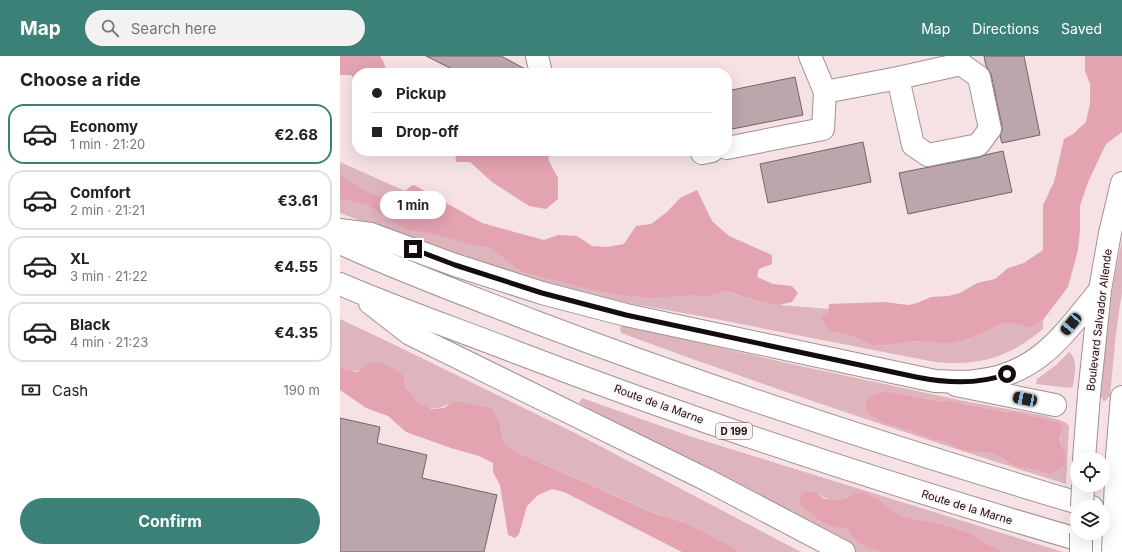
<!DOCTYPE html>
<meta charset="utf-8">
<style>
:root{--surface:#fff;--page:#f2f2f2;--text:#222;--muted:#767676;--line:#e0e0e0;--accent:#3b8178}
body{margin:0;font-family:Inter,sans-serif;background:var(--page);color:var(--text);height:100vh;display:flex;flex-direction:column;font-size:15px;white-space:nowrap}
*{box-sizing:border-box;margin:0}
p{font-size:13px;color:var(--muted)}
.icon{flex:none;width:22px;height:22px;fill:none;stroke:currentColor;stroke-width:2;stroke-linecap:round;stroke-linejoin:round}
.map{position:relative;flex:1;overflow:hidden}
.sheet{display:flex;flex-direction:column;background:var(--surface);width:340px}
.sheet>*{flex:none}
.guide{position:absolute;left:12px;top:12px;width:380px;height:88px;border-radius:16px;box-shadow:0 4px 16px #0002;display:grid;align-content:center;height:88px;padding:0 20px;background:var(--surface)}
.fabs{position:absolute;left:730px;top:396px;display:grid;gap:8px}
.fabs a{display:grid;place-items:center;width:40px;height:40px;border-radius:50%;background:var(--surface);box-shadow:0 4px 16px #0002;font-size:20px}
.end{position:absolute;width:18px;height:18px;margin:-9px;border:5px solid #140d0f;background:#fff;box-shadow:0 0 0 2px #fff}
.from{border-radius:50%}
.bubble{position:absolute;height:28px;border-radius:14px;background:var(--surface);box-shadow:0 4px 16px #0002;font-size:13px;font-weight:700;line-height:28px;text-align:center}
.car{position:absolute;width:12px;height:24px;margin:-12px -6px;border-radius:5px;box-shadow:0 0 3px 1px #0007;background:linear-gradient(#222 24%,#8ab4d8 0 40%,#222 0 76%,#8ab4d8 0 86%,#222 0)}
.guide b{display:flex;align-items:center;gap:14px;height:38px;font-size:15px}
.guide b+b{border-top:1px solid var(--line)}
.guide i{width:10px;height:10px;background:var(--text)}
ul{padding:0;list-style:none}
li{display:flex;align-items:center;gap:12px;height:60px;margin:0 8px 6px;padding:0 12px;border:2px solid var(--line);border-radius:16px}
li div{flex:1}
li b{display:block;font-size:15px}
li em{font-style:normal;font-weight:700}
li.on{border-color:var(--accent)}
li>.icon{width:36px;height:36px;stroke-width:1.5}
h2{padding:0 20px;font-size:18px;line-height:48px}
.pay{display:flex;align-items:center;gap:10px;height:44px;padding:0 20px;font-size:15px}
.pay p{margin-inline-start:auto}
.button{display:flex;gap:8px;margin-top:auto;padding:8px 20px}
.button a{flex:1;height:46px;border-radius:24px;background:var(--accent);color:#fff;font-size:16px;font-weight:700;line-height:46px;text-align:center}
header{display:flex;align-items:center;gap:24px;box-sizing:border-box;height:56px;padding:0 20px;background:var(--accent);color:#fff}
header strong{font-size:19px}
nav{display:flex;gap:22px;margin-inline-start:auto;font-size:14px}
.search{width:280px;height:36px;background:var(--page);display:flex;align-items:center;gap:10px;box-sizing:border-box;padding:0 14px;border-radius:22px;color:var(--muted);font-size:15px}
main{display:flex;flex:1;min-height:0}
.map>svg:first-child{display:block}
</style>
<header>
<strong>Map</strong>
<div class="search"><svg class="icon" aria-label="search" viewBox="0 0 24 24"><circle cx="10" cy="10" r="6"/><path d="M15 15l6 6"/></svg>Search here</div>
<nav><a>Map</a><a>Directions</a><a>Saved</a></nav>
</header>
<main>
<section class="sheet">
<h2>Choose a ride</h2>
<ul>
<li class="on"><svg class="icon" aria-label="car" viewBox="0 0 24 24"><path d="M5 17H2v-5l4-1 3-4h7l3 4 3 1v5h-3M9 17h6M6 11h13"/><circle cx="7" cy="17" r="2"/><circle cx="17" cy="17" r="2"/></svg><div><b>Economy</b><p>1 min · 21:20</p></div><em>€2.68</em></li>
<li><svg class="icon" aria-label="car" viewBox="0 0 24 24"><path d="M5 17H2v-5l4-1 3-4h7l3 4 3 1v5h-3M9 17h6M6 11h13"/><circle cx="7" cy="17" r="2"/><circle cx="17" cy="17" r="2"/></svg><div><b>Comfort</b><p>2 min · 21:21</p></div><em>€3.61</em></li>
<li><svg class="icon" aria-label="car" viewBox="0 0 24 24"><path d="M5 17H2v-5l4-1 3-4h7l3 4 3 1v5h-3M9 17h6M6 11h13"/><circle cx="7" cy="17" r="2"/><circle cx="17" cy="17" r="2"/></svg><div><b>XL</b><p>3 min · 21:22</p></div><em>€4.55</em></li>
<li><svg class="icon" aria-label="car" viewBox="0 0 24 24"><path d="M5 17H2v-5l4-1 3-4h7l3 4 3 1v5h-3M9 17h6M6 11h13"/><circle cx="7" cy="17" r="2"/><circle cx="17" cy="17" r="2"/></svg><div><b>Black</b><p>4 min · 21:23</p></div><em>€4.35</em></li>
</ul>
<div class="pay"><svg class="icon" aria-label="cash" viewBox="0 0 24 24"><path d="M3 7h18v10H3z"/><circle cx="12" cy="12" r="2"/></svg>Cash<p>190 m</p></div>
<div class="button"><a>Confirm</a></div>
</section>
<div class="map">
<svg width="782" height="496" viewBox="0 0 782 496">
<rect width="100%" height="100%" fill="#f6e2e5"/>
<path fill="#deb4bd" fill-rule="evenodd" d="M0 106 130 164 429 248 488 253V256L494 276 517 282 533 290 553 289 572 285 612 288 642 278 663 267 677 268 689 272 703 264V273C668 302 640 310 595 306L360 260 276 245 217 231 81 187 0 157Z
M782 185V235L776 277 770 340 765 345H763L761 340C765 288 770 236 782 185Z
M0 263 59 291 237 378 461 496H401L370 479 348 468 313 456 176 396 164 387 160 367 111 347C93 358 76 351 67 333 65 329 65 324 64 320L21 314 11 316 0 311Z
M282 269 456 309 624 345 706 360 725 366 729 370 726 428C576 381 428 331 281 277L280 272ZM546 335 602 346 609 344 624 348 661 355 675 356 719 366 723 371C720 381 719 386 725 395L707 418 696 414 674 410 658 400 647 396H628L616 392 603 385 592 384 571 375 543 367 525 351 526 345 533 339Z
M729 296C739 304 734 319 733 330L731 332 696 328 697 323 716 309Z
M242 342 352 381 723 496H668L660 494 645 487 630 477 605 469 561 460 548 452 540 444 513 437C501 447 489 447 478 437L460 448C478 462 482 472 507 473 516 488 525 490 540 496H517L239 347Z"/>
<path fill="#e3a3b1" d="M0 0H40L44 7 47 17H17V27L11 19H0Z
M745 0H782V76L766 88 748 126 740 150V173L738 194 728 231 703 264 689 272 677 268 663 267 642 278 612 288 572 285 553 289 533 290 517 282 494 276 488 272 481 262 488 256 489 248 544 246 568 249 577 247 591 241 608 240 620 237 637 227 655 223 668 212 684 207 703 194V149L714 126 724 83 733 78 746 66 750 47V28L745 15Z
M115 95H208L209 105 218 122V143L206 153 189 150 152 126 130 106H116Z
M0 119C12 126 44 150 57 142 64 139 64 133 74 129L142 167 204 184 218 179 237 180 252 190 267 191 284 188 296 170 311 168 327 156 340 142 357 134 372 165 389 180 432 199V208L419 213 417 221 433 228 452 230 458 237 452 246 439 249 429 248 384 235 368 240 350 239 311 242 275 238 250 233 183 216 148 191 130 188 85 176 67 174 49 164 27 148 0 143Z
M32 306C45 306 54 313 64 320L66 332 73 341 78 347 92 353 104 352 111 347 120 346 151 352 160 367 164 387 176 396 312 456 348 468 370 479 401 496H342L224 436 212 433 198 439 187 450 179 478 175 482 168 479 160 429 153 416V407L139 400 111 392 66 376 48 360 26 352 0 334V311C7 314 15 319 22 313 26 310 27 307 32 306Z
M546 335 602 346 609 344 624 348 661 355 675 356 719 366 723 371 720 382 721 388 725 395V405L722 412 711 418H707L696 414 674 410 658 400 647 396H628L616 392 603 385 592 384 571 375 543 367 527 356 525 351 526 345 533 339Z
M465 435 478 437 484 443 500 444 508 441 513 437H523L540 444 548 452 561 460 605 469 630 477 645 487 660 494 668 496H540C524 490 516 488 507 473 482 472 478 462 459 448L460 441Z"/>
<path fill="#bba7ab" stroke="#746366" d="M86 0H161L187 14 188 17H120Z
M644 0H684L700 79 662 87 660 80 662 75V70L651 18 646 10Z
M455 21 463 59 387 74V35Z
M523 86 531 126 428 147 420 108Z
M663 95 672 136 568 158 559 117 640 101 645 99Z
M0 362 40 371 37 387 87 399 82 422 157 439 144 496H0Z"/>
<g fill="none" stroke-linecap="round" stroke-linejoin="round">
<defs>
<path id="minor" d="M197 0 201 17
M485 36 558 22 621 8 639 21 650 73 638 89 588 99 573 89 558 22
M387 92 483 73 485 36 470 0
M362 97 372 95
M616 329 715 349
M777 400 782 341
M744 403 749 339 760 234 770 177 782 127"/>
<path id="highway" d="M0 174 31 178 115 209 202 237 286 259 595 325C608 325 622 327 635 325 698 319 723 279 760 234
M0 187C63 216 129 240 193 265 377 335 563 395 752 451
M0 228C58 253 119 274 178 297 376 373 578 438 782 496
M30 247 70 278 367 424 504 496"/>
</defs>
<use href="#minor" stroke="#a29093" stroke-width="24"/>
<use href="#highway" stroke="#a29093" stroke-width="24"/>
<use href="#minor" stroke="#fff" stroke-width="22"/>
<use href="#highway" stroke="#fff" stroke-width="22"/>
<defs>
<path id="minor-bridge" d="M742 451 743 429
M741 496V477
M773 496 777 400"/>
</defs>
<use href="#minor-bridge" stroke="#a29093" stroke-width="24" stroke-linecap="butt"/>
<use href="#minor-bridge" stroke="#fff" stroke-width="22"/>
</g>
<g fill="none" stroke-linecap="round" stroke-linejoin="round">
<path stroke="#140d0f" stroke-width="5" d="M73 193 115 209 202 237 286 259 576 321C606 327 638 329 667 318"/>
</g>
<g text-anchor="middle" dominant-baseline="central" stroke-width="3" stroke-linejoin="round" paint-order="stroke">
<rect fill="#fef1f3" stroke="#5a5153" stroke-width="1" x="376" y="367" width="36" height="16" rx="3"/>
<g font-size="10" font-weight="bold" fill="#140d0f">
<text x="394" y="375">D 199</text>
</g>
<g font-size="11" fill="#140d0f" stroke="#fef1f3">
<text transform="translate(759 264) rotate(-83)">Boulevard Salvador Allende</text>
<text transform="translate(319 348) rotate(20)">Route de la Marne</text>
<text transform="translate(627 451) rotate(17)">Route de la Marne</text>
</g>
</g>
</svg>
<div class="fabs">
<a><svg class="icon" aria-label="locate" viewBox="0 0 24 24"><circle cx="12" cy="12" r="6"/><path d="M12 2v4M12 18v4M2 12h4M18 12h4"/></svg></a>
<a><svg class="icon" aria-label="layers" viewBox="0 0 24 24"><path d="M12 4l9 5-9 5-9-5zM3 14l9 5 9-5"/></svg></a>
</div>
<i class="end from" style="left:667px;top:318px"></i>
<i class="end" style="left:73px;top:193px"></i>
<div class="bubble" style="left:40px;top:135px;width:66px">1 min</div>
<i class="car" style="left:731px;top:268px;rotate:220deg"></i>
<i class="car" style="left:685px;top:343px;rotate:281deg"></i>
<div class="guide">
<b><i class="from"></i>Pickup</b>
<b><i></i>Drop-off</b>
</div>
</div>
</main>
